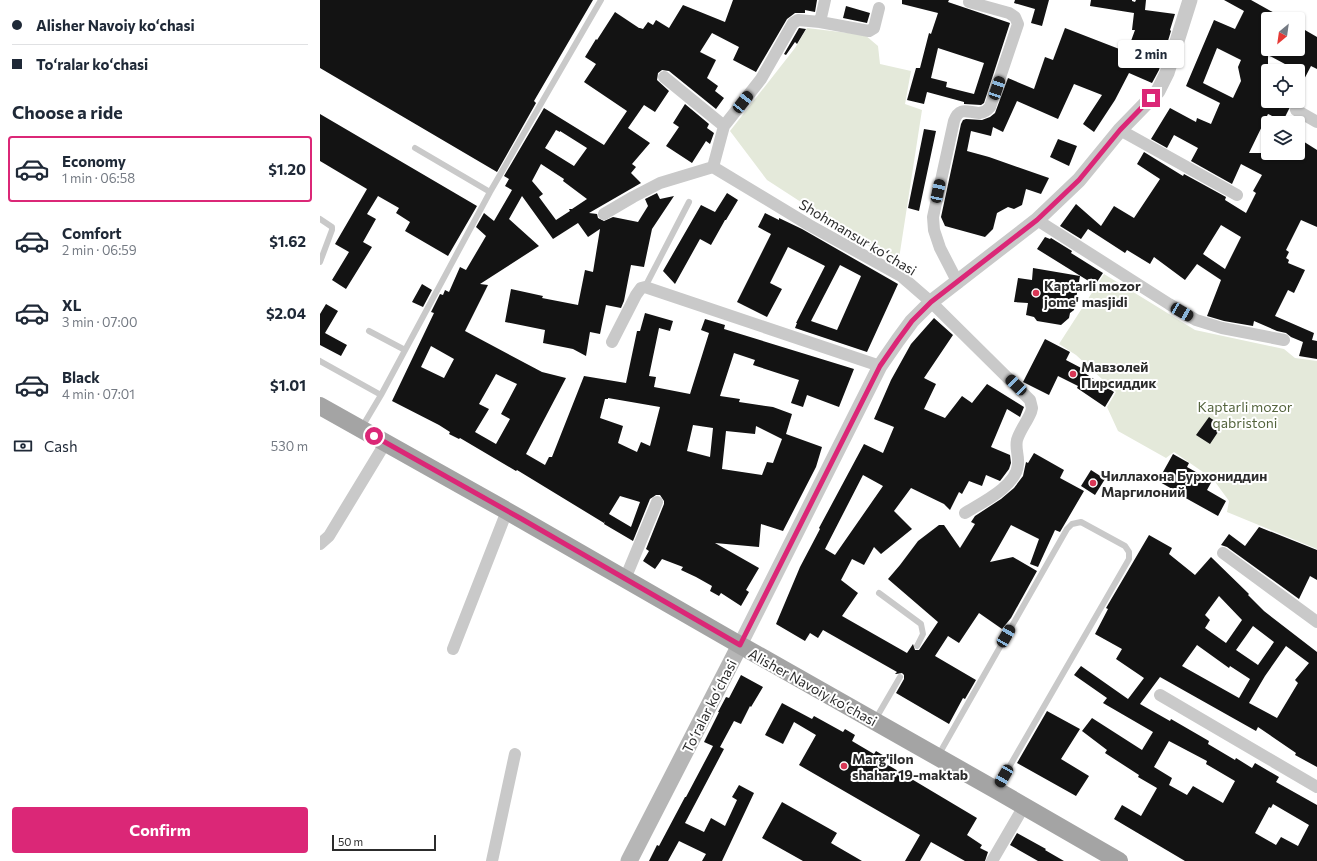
<!DOCTYPE html>
<meta charset="utf-8">
<style>
:root{--surface:#fff;--page:#f2f2f3;--text:#1f2937;--muted:#747a83;--line:#e0e1e3;--accent:#db2777}
body{margin:0;font-family:Commissioner,sans-serif;background:var(--page);color:var(--text);height:100vh;display:flex;flex-direction:column;font-size:15px;white-space:nowrap}
*{box-sizing:border-box;margin:0}
p{font-size:13px;color:var(--muted)}
.icon{flex:none;width:22px;height:22px;fill:none;stroke:currentColor;stroke-width:2;stroke-linecap:round;stroke-linejoin:round}
.map{position:relative;flex:1;overflow:hidden}
.side{display:flex;flex-direction:column;background:var(--surface);width:320px}
.side>*{flex:none}
.guide{display:grid;align-content:center;height:88px;padding:0 12px;background:var(--surface)}
.needle{width:26px;rotate:209deg}
.tools{position:absolute;left:941px;top:12px;display:grid;gap:8px}
.tools a{display:grid;place-items:center;width:44px;height:44px;border-radius:4px;background:var(--surface);box-shadow:0 1px 3px #0004;font-size:20px}
.scale{position:absolute;left:12px;bottom:10px;width:104px;box-sizing:border-box;padding-left:4px;border:2px solid #2c2c2c;border-top:0;font-size:11px;line-height:14px;white-space:nowrap;color:#2c2c2c;-webkit-text-stroke:3px #fff;paint-order:stroke}
.end{position:absolute;width:18px;height:18px;margin:-9px;border:5px solid #db2777;background:#fff;box-shadow:0 0 0 2px #fff}
.from{border-radius:50%}
.bubble{position:absolute;height:28px;border-radius:4px;background:var(--surface);box-shadow:0 1px 3px #0004;font-size:13px;font-weight:700;line-height:28px;text-align:center}
.car{position:absolute;width:12px;height:24px;margin:-12px -6px;border-radius:5px;box-shadow:0 0 3px 1px #0007;background:linear-gradient(#222 24%,#8ab4d8 0 40%,#222 0 76%,#8ab4d8 0 86%,#222 0)}
.guide b{display:flex;align-items:center;gap:14px;height:38px;font-size:15px}
.guide b+b{border-top:1px solid var(--line)}
.guide i{width:10px;height:10px;background:var(--text)}
ul{padding:0;list-style:none}
li{display:flex;align-items:center;gap:12px;height:66px;margin:0 8px 6px;padding:0 4px;border:2px solid transparent;border-radius:4px}
li div{flex:1}
li b{display:block;font-size:15px}
li em{font-style:normal;font-weight:700}
li.on{border-color:var(--accent)}
li>.icon{width:36px;height:36px;stroke-width:1.5}
h2{padding:0 12px;font-size:18px;line-height:48px}
.pay{display:flex;align-items:center;gap:10px;height:44px;padding:0 12px;font-size:15px}
.pay p{margin-inline-start:auto}
.cta{display:flex;gap:8px;margin-top:auto;padding:8px 12px}
.cta a{flex:1;height:46px;border-radius:4px;background:var(--accent);color:#fff;font-size:16px;font-weight:700;line-height:46px;text-align:center}
main{display:flex;flex:1;min-height:0}
.map>svg:first-child{display:block}
</style>
<main>
<section class="side">
<div class="guide">
<b><i class="from"></i>Alisher Navoiy koʻchasi</b>
<b><i></i>Toʻralar koʻchasi</b>
</div>
<h2>Choose a ride</h2>
<ul>
<li class="on"><svg class="icon" aria-label="car" viewBox="0 0 24 24"><path d="M5 17H2v-5l4-1 3-4h7l3 4 3 1v5h-3M9 17h6M6 11h13"/><circle cx="7" cy="17" r="2"/><circle cx="17" cy="17" r="2"/></svg><div><b>Economy</b><p>1 min · 06:58</p></div><em>$1.20</em></li>
<li><svg class="icon" aria-label="car" viewBox="0 0 24 24"><path d="M5 17H2v-5l4-1 3-4h7l3 4 3 1v5h-3M9 17h6M6 11h13"/><circle cx="7" cy="17" r="2"/><circle cx="17" cy="17" r="2"/></svg><div><b>Comfort</b><p>2 min · 06:59</p></div><em>$1.62</em></li>
<li><svg class="icon" aria-label="car" viewBox="0 0 24 24"><path d="M5 17H2v-5l4-1 3-4h7l3 4 3 1v5h-3M9 17h6M6 11h13"/><circle cx="7" cy="17" r="2"/><circle cx="17" cy="17" r="2"/></svg><div><b>XL</b><p>3 min · 07:00</p></div><em>$2.04</em></li>
<li><svg class="icon" aria-label="car" viewBox="0 0 24 24"><path d="M5 17H2v-5l4-1 3-4h7l3 4 3 1v5h-3M9 17h6M6 11h13"/><circle cx="7" cy="17" r="2"/><circle cx="17" cy="17" r="2"/></svg><div><b>Black</b><p>4 min · 07:01</p></div><em>$1.01</em></li>
</ul>
<div class="pay"><svg class="icon" aria-label="cash" viewBox="0 0 24 24"><path d="M3 7h18v10H3z"/><circle cx="12" cy="12" r="2"/></svg>Cash<p>530 m</p></div>
<div class="cta"><a>Confirm</a></div>
</section>
<div class="map">
<svg width="997" height="861" viewBox="0 0 997 861">
<rect width="100%" height="100%" fill="#fff"/>
<path fill="#e4e9da" d="M487 28 545 35 558 46 560 64 591 71 585 104 602 110 578 265 447 180 410 131 475 48Z
M784 274 875 330 964 349 975 358 997 361V549L907 512 909 501 893 479 854 452 846 458 798 431 787 407 796 392 756 355 739 344Z"/>
<path fill="#131313" fill-rule="evenodd" d="M0 0H273L214 101 216 103 177 172 0 68Z
M413 0H497L495 12 485 10V13H475L467 19 436 72 413 60 419 47 392 33 380 52 396 60 387 78 398 86 395 91 404 98 396 109 349 71 342 70 338 73 337 80 349 91 335 112 324 105 308 128 330 143 312 164 316 167 311 173 321 183 269 213 277 214 278 218 284 221 293 217 318 222 328 206 325 199 337 193 340 199 354 196 332 229 324 267 311 265 304 301 301 308 286 305 280 334 270 332 266 356 253 349 223 343 225 330 185 322 191 289 223 296 222 298 258 305 265 270 273 272 280 229 268 237 258 223 233 239 202 196 189 219 219 246 160 284 168 285 145 331 222 372 246 378 206 454 225 465 229 457H232L264 376 306 383 317 331H320L325 313 353 321 350 331 339 328 329 376 336 377 334 387 370 394 389 333 381 330 385 319 405 325 404 329 534 369 519 407 487 395 483 407 471 403 479 380 433 365 435 360 414 353 400 396 420 399 419 402 453 407 472 414 466 434 502 447 496 467 463 531 441 524 439 547 395 543 439 568 426 590 429 592 421 606 401 593 399 596 390 591 392 586 376 577 361 570 363 567 342 559 335 569 323 561 329 551 326 549 344 504V501L340 495H336L330 499 313 541 284 524 285 521 284 523 197 470 196 471 140 438 139 439 129 434 130 432 119 425 72 401 114 313 111 312 120 294 123 295 125 290 129 292 140 267 146 270 166 236 156 227 164 213 174 221 192 190 185 186 189 179 184 176 224 108 284 145 307 111 264 82 276 64 265 57 276 39 277 40 295 12 319 28H320L323 29 328 22 333 25 336 20 349 28 363 5 405 22ZM236 130 240 132V131L267 148 254 166 225 148ZM221 164 244 179 243 181 267 199 252 209H249L250 211 236 220 219 197 223 194 212 181ZM111 346 134 359 124 378 101 367ZM176 374 197 384 181 414 190 419 176 444 155 432 169 409 159 404ZM288 398 340 407 330 446 321 442 317 452 298 443 303 426 280 418 285 399H288ZM373 425 393 428 390 457 367 451ZM436 426 462 439 453 463 447 462 442 475 402 469 406 431 435 434ZM300 496 320 502 311 527 289 514Z
M582 0H629L628 2 690 23 664 103 661 105 644 104V102L607 92 604 104 587 100 596 68H600L609 33 611 34 618 13 582 4ZM618 48 664 63 654 94 626 87 627 82 611 78Z
M695 0H729L722 26 711 23 715 9 694 3Z
M771 0H812V1L815 2 816 0H826L825 10 855 14 850 30 851 31 839 70 832 83 809 73 795 100 774 132 763 124 782 95 754 84 738 119 697 101 683 132 673 127 671 136 651 131 647 151 669 157 729 178 721 194 706 189 702 205 694 209 688 207 677 213 673 229 665 237 625 226 621 217 641 124 643 120 646 119 662 120 670 117 675 113 688 78 714 89 725 57 733 60 745 28 807 52 815 30H812L814 13 770 6Z
M904 0H931L965 19H948V49H978V26L997 37V69L991 66 978 91V71L948 55V101H973L963 121 948 114 929 153H978V138L997 150V227L981 220 966 250 969 252 966 258 969 260 968 263 985 270 974 293 968 290 955 316 994 333 992 340 997 341V359L979 356 983 342 971 337 966 333 957 331 934 321 933 326 904 321 887 316 901 280 877 264 865 280 834 257 830 264 807 250 805 253 768 229 761 239 740 226 756 204 781 226 794 206 814 218 840 179 817 164 824 152 863 176 864 174 906 197 905 200 926 213 936 193 933 191 942 175 921 164 912 184 871 161 878 148 854 135 847 148 831 139 850 108 876 122 877 118 891 124 900 103 866 86 894 20 915 29 924 11ZM897 48 921 60 918 67 921 81 913 98 883 83ZM901 225 921 237 905 269 883 254Z
M526 6 550 13 547 23 523 18Z
M479 28 486 29 477 44 475 42 466 55 464 54Z
M365 104 389 124 387 128 394 133 390 144 386 141 372 163 346 146 359 127 353 123Z
M0 114 157 206 128 256 85 231 90 222 76 213 79 208 58 196 47 214 56 219 43 242 52 247 26 289 12 280 29 252 15 244 47 189 0 161Z
M604 129 616 131 599 211 588 208Z
M738 139 757 146 749 166 730 157Z
M407 193 418 200 406 220H405L391 245 380 239 355 284 343 271 381 205 395 212Z
M445 213 459 220V218L482 229 578 284 547 352 475 328 477 323H476L505 266 468 247 450 283 462 289 447 317 417 302 451 234 438 227ZM520 265 541 276 517 330 491 321Z
M725 237 730 239 731 238 752 251 751 253 783 273 775 285 717 249Z
M713 268 760 276 754 310 750 313 749 318 741 325 717 321 714 317 706 315 708 303 694 302 698 278 712 280Z
M102 284 112 290 103 307 92 302Z
M6 304 18 311 5 333 27 345 21 356 0 345V314Z
M614 318 633 335 604 378 616 384 604 409 625 418 642 396 652 403 667 384 704 407 700 417 687 409 671 447 690 455 691 463 689 469 680 481 666 475 662 486 649 481 642 494 639 492 630 510 624 504 591 488 574 511 592 529 561 554 554 547 544 565 532 559 521 580 538 593 522 616 587 653 593 644 595 650H599L618 622 568 579 580 565 598 541 619 525H624L640 548 655 524 651 522 655 516 681 499 694 488 703 476 706 462 708 463 714 453 744 470 740 478 764 491 740 532 735 530 718 567 710 564 719 539 691 525 670 562 693 557 717 571 691 618 682 629 659 613 639 643 628 636 615 656 656 680 645 699 643 698 629 724 576 693 584 679V675L582 673 576 674H575L577 672 503 630 498 638 490 633 485 641 456 624 480 567 500 529 499 528 544 444 563 453 574 427 554 419 571 380 591 344ZM543 475 563 486 515 555 505 549Z
M725 339 750 352 746 360 765 370 763 372 794 392 785 407 757 388 758 386 738 376 729 395 703 382Z
M889 417 902 426 890 444 876 435Z
M853 454 869 463 867 467 892 481 887 490 906 501 898 516 853 491 854 490 838 481Z
M771 470 785 479 775 495 761 486Z
M939 527 997 550V580L990 576 979 599 907 547 901 545 909 534 925 546Z
M829 535 852 548 849 554 875 575 891 557 929 594 928 595 944 611 997 652V767L975 755 976 753 938 727 936 731 840 677 820 704 850 721 851 719 889 741 888 744 915 760 916 758 932 768 935 763 959 777 956 782 997 805V861H865L794 819 802 805 821 816 837 788 818 777 819 775 785 753 787 750 762 731 772 718 822 750 833 732 783 703 787 698 754 675 761 666 808 699 824 678 796 659 802 649 775 634 788 609 786 608ZM899 596 922 620 906 643 885 628 890 620 885 615ZM933 626 954 642 938 665 916 650ZM877 645 909 668 910 666 930 679 919 698 862 666ZM966 646 989 663 975 680 978 683 957 718 929 703 945 676ZM849 741 887 761 886 764 915 781 903 803 873 786 867 795 849 785 852 778 834 767ZM953 804 989 825 978 846 961 837 956 845 935 833 949 807 951 808Z
M421 675 443 687 431 707 430 706 421 724 414 721 400 747 404 749 365 823 384 832 391 818 405 826 417 800 412 797 419 785 434 793 402 861H382L386 854 359 841 348 861H329L337 845 339 846 365 797H366L393 746 384 742 399 712H398L406 697 409 698Z
M462 703 492 719 494 716 523 732 525 729 535 735 532 741 554 754 556 751 566 757 563 762 657 818 647 835 662 845 660 848 668 852 665 861H645L611 842 600 861H585L600 835 479 765 496 735 474 722 463 744 445 735Z
M727 711 760 729 741 759 769 776 756 796 697 763Z
M462 802 517 833 511 843 542 861H483L442 838Z
M697 833 726 849 725 850 744 861H718L690 845Z"/>
<g fill="none" stroke-linecap="round" stroke-linejoin="round">
<path stroke="#c9c9c9" stroke-width="6" d="M95 148 170 192
M0 219 12 227V230L0 262
M325 287 369 202
M49 331 85 350
M0 361 61 395
M42 427 61 395 170 192 281 0
M559 593 601 624 603 634 597 646
M555 720 580 677
M618 756 747 529 752 524 761 522 805 546 809 552V559L677 788"/>
<path stroke="#c9c9c9" stroke-width="12" d="M505 0 500 22 478 20 473 23 441 79 404 126 393 167 489 225 581 276 611 302 710 400 712 408 711 412C707 422 700 430 697 440 695 449 699 456 698 464 697 486 661 503 645 513
M500 22 549 31 554 28 559 8
M344 77 404 126
M976 110 997 122
M800 130 917 195
M284 214 313 197 340 183 393 167
M717 220 849 304 876 320 902 328 964 340
M638 283 620 248 614 230 613 217 634 121C642 99 657 123 670 107L698 24 695 17 689 13 649 2
M292 342 316 295 321 288 325 287 560 366
M0 544 9 536 66 442
M903 553 997 622
M305 579 337 502
M133 649 187 511
M840 695 997 787
M172 861 195 754
M672 861 704 806"/>
<path stroke="#c9c9c9" stroke-width="15" d="M420 645 560 366 578 340 592 321 611 302 717 220 759 180 800 130 838 91 847 73 870 0"/>
<path stroke="#b6b6b6" stroke-width="17" d="M309 861 420 645"/>
<path stroke="#a4a4a4" stroke-width="18" d="M0 406 187 511 420 645 676 790 799 861"/>
</g>
<g fill="none" stroke-linecap="round" stroke-linejoin="round">
<path stroke="#db2777" stroke-width="5" d="M54 436 200 518 420 645 560 366 578 340 592 321 611 302 717 220 759 180 800 130 831 98"/>
</g>
<g fill="#d93756" stroke="#fff" stroke-width="1.5">
<circle cx="716" cy="293" r="4"/>
<circle cx="753" cy="374" r="4"/>
<circle cx="773" cy="483" r="4"/>
<circle cx="524" cy="766" r="4"/>
</g>
<g text-anchor="middle" dominant-baseline="central" stroke-width="4" stroke-linejoin="round" paint-order="stroke">
<g font-size="14" fill="#2c2c2c" stroke="#fff">
<text transform="translate(538 237) rotate(31)">Shohmansur koʻchasi</text>
<text transform="translate(493 687) rotate(29)">Alisher Navoiy koʻchasi</text>
<text transform="translate(389 706) rotate(-63)">Toʻralar koʻchasi</text>
</g>
<g font-size="14" font-weight="bold" fill="#2c2c2c" stroke="#fff" text-anchor="start">
<text x="724" y="285">Kaptarli mozor<tspan x="724" dy="16">jome' masjidi</tspan></text>
<text x="761" y="366">Мавзолей<tspan x="761" dy="16">Пирсиддик</tspan></text>
<text x="781" y="475">Чиллахона Бурхониддин<tspan x="781" dy="16">Маргилоний</tspan></text>
<text x="532" y="758">Marg'ilon<tspan x="532" dy="16">shahar 19-maktab</tspan></text>
</g>
<g font-size="14" fill="#54643d" stroke="#fff">
<text x="925" y="406">Kaptarli mozor<tspan x="925" dy="16">qabristoni</tspan></text>
</g>
</g>
</svg>
<div class="tools">
<a><svg class="needle" viewBox="-14 -14 28 28"><path d="M0-13l5 13h-10z" fill="#e53935"/><path d="M0 13l5-13h-10z" fill="#747a83"/></svg></a>
<a><svg class="icon" aria-label="locate" viewBox="0 0 24 24"><circle cx="12" cy="12" r="6"/><path d="M12 2v4M12 18v4M2 12h4M18 12h4"/></svg></a>
<a><svg class="icon" aria-label="layers" viewBox="0 0 24 24"><path d="M12 4l9 5-9 5-9-5zM3 14l9 5 9-5"/></svg></a>
</div>
<div class="scale">50 m</div>
<i class="end from" style="left:54px;top:436px"></i>
<i class="end" style="left:831px;top:98px"></i>
<div class="bubble" style="left:798px;top:40px;width:66px">2 min</div>
<i class="car" style="left:677px;top:88px;rotate:19deg"></i>
<i class="car" style="left:423px;top:102px;rotate:38deg"></i>
<i class="car" style="left:618px;top:191px;rotate:12deg"></i>
<i class="car" style="left:862px;top:312px;rotate:120deg"></i>
<i class="car" style="left:696px;top:385px;rotate:314deg"></i>
<i class="car" style="left:686px;top:636px;rotate:30deg"></i>
<i class="car" style="left:684px;top:776px;rotate:210deg"></i>
</div>
</main>
